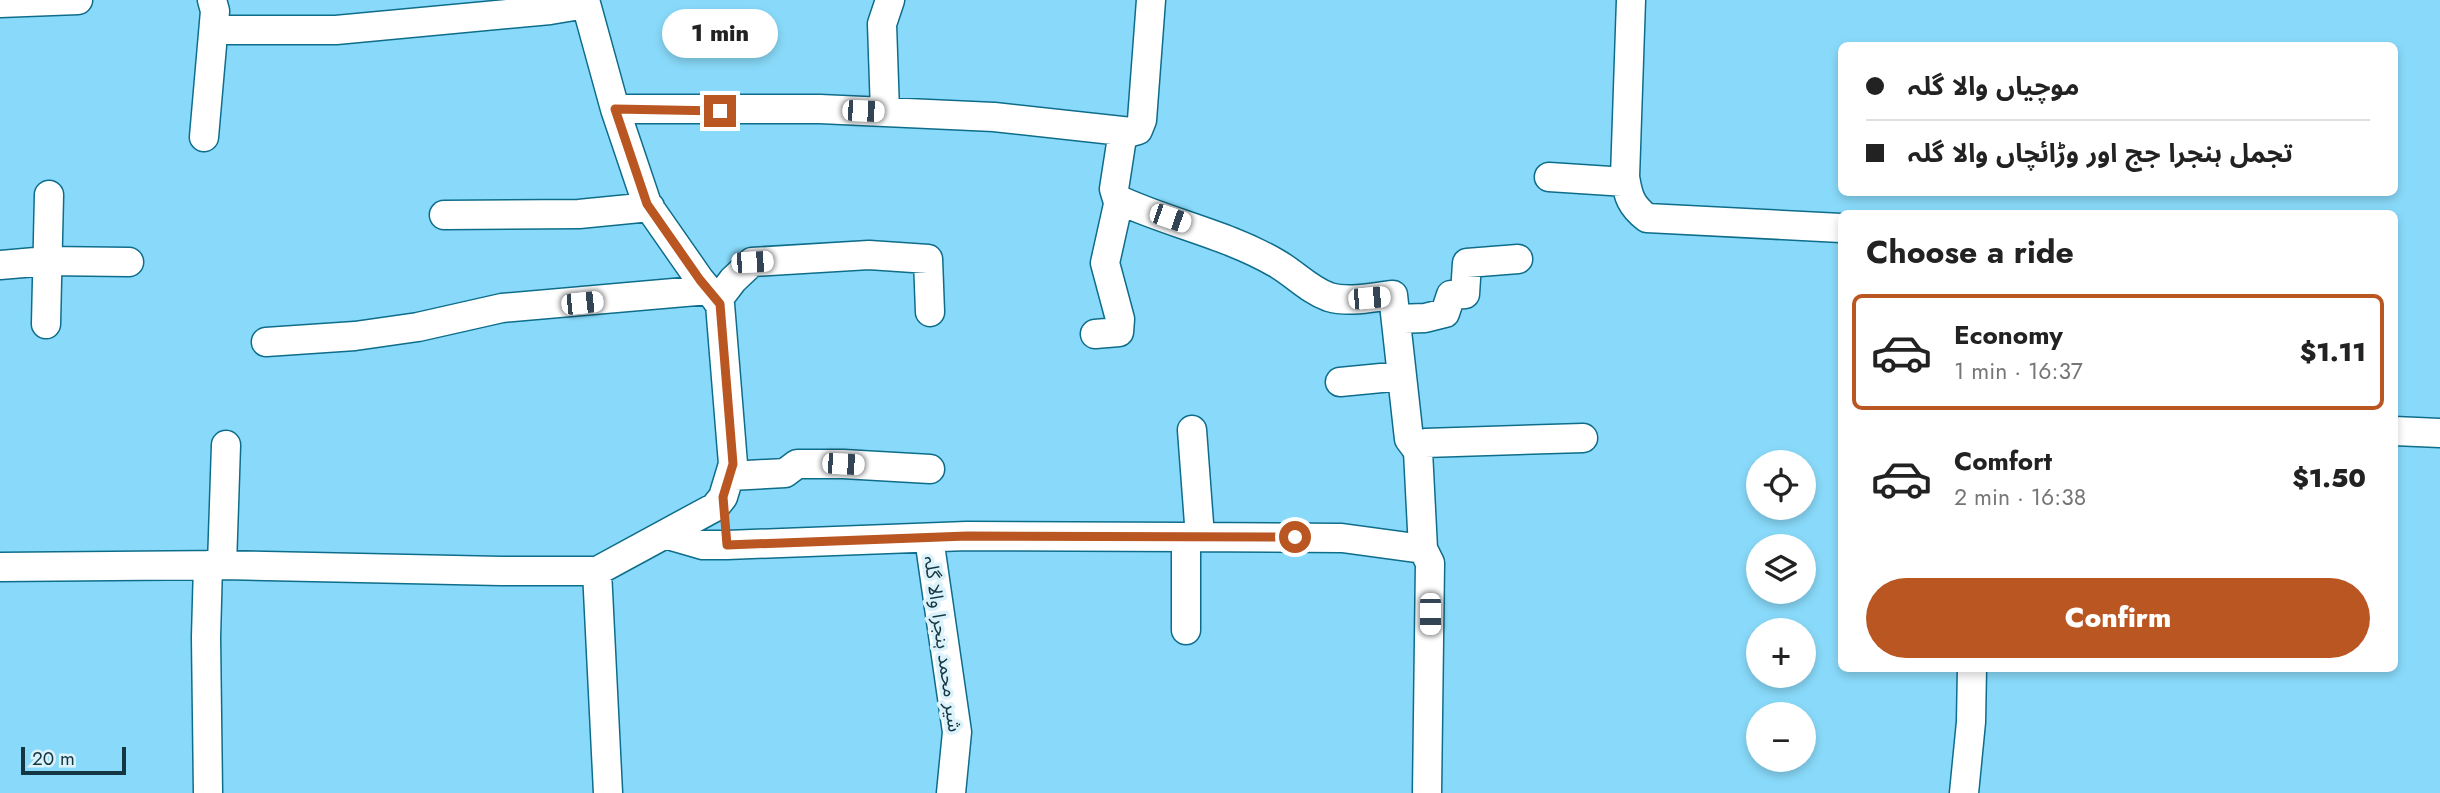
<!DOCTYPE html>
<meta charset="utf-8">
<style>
:root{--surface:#fff;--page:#f6f6f6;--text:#222;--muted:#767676;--line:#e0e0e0;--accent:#ba5621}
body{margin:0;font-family:Jost,"Noto Sans Arabic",sans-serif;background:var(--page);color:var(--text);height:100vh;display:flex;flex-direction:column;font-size:26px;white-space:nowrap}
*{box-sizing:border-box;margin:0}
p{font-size:23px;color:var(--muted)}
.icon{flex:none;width:38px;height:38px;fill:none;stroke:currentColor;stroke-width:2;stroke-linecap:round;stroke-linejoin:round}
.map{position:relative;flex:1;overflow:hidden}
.sheet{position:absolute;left:1838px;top:210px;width:560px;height:462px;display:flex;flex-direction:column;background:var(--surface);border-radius:10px;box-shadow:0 4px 10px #0003}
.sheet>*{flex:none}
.banner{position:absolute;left:1838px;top:42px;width:560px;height:154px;border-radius:10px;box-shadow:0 4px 10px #0003;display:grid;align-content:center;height:154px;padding:0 28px;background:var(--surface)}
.buttons{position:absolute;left:1746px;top:450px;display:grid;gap:14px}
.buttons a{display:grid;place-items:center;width:70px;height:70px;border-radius:50%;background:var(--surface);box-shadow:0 4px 10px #0003;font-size:35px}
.scale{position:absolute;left:21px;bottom:18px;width:105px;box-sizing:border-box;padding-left:7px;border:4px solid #133642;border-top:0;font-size:19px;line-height:24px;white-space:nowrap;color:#133642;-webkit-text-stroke:5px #dbf2fb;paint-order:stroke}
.end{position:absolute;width:32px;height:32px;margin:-16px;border:9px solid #ba5621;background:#fff;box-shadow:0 0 0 4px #fff}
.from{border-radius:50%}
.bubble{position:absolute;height:49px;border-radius:24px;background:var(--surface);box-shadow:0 4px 10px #0003;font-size:23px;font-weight:800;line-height:49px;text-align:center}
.car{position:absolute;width:21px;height:42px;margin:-21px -10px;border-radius:9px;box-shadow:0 0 5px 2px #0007;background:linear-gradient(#fff 24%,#345 0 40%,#fff 0 76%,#345 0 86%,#fff 0)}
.banner b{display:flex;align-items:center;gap:24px;height:66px;font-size:26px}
.banner b+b{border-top:2px solid var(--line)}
.banner i{width:18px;height:18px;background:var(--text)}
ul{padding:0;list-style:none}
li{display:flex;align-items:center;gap:21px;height:116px;margin:0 14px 10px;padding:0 14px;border:4px solid transparent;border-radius:10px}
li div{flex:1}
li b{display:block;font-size:26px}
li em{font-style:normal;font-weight:800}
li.on{border-color:var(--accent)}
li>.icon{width:63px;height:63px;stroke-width:1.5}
h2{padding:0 28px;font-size:32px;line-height:84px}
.button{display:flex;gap:14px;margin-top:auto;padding:14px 28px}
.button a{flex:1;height:80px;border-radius:42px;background:var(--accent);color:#fff;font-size:28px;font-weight:800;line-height:80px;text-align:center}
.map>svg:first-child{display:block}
</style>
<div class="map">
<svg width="2440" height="793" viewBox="0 0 2440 793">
<rect width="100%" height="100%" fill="#89dafa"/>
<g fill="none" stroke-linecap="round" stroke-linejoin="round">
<defs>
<path id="street" d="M1631 0 1625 177C1628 196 1631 206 1647 218L1841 228
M0 3 78 0
M214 30H336L550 10 586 4
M615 109H820L885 112 994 117 1131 132 1138 130 1142 120 1151 0
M885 112 882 24 890 0
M1123 131 1114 189 1117 199C1168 223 1226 234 1276 263 1294 273 1309 290 1329 297 1349 303 1373 297 1393 295L1409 439 1418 451 1423 549 1430 563 1427 793
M204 137 215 11 212 0
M1549 177 1626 182
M444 215 579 214 650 207
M0 265 47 261 129 262
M717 301 733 280 752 262 869 255 928 259 930 312
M1396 319 1425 318 1445 313 1451 295 1465 294 1467 263 1518 259
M46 324 49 195
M1095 334 1119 332 1120 319 1105 263 1119 200
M266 342 355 336 418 327 502 308 708 290
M1340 382 1402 376
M1192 430 1200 537
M2394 431 2440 433
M1416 449 1425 443 1583 438
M730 476 785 473 797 464H843L930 469
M665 534 703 545H727L967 536 1186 537 1342 538 1423 549
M929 538 957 732 951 793
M208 565 206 637 208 793
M222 565 226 445
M0 567 225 565 501 571H597L715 507 723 497 733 464 720 304 700 280 647 204 615 109 585 0
M597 571 608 793
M1186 630V537
M1964 793 1971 722 1972 668"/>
</defs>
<use href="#street" stroke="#0e6d8a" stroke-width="31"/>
<use href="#street" stroke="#fff" stroke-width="28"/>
</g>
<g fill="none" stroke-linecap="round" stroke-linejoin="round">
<path stroke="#ba5621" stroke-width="9" d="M720 111 615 109 647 204 700 280 720 304 733 464 723 497 727 545 967 536 1295 537"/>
</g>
<g text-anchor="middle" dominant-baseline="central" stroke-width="7" stroke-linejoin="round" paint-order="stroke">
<g font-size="19" fill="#133642" stroke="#dbf2fb">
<text transform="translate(943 644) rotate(82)">شیر محمد ہنجرا والا گلہ</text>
</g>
</g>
</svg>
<div class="buttons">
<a><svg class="icon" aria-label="locate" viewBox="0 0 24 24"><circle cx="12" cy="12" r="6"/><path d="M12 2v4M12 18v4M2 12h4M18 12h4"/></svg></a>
<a><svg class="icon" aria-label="layers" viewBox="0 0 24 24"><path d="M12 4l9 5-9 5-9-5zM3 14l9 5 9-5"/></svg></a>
<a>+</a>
<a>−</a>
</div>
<div class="scale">20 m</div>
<i class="end from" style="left:1295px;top:537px"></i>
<i class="end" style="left:720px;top:111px"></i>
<div class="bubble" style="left:662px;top:9px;width:116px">1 min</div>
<i class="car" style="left:863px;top:111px;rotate:92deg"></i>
<i class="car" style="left:1170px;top:218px;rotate:109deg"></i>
<i class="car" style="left:752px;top:262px;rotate:87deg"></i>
<i class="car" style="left:1369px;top:298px;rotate:85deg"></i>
<i class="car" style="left:582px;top:303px;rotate:84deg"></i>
<i class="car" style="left:843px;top:464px;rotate:93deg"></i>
<i class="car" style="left:1430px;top:614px;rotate:180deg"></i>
<div class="banner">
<b><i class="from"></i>موچیاں والا گلہ</b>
<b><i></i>تجمل ہنجرا جج اور وڑائچاں والا گلہ</b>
</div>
<section class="sheet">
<h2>Choose a ride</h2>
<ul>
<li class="on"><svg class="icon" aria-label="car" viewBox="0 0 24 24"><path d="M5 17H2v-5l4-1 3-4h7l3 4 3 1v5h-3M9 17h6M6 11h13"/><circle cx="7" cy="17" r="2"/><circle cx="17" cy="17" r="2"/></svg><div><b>Economy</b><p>1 min · 16:37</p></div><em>$1.11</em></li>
<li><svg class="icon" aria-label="car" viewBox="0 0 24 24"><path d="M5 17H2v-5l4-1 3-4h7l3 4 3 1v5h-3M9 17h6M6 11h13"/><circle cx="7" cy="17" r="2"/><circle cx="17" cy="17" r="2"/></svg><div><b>Comfort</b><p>2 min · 16:38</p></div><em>$1.50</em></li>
</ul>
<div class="button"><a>Confirm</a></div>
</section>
</div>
